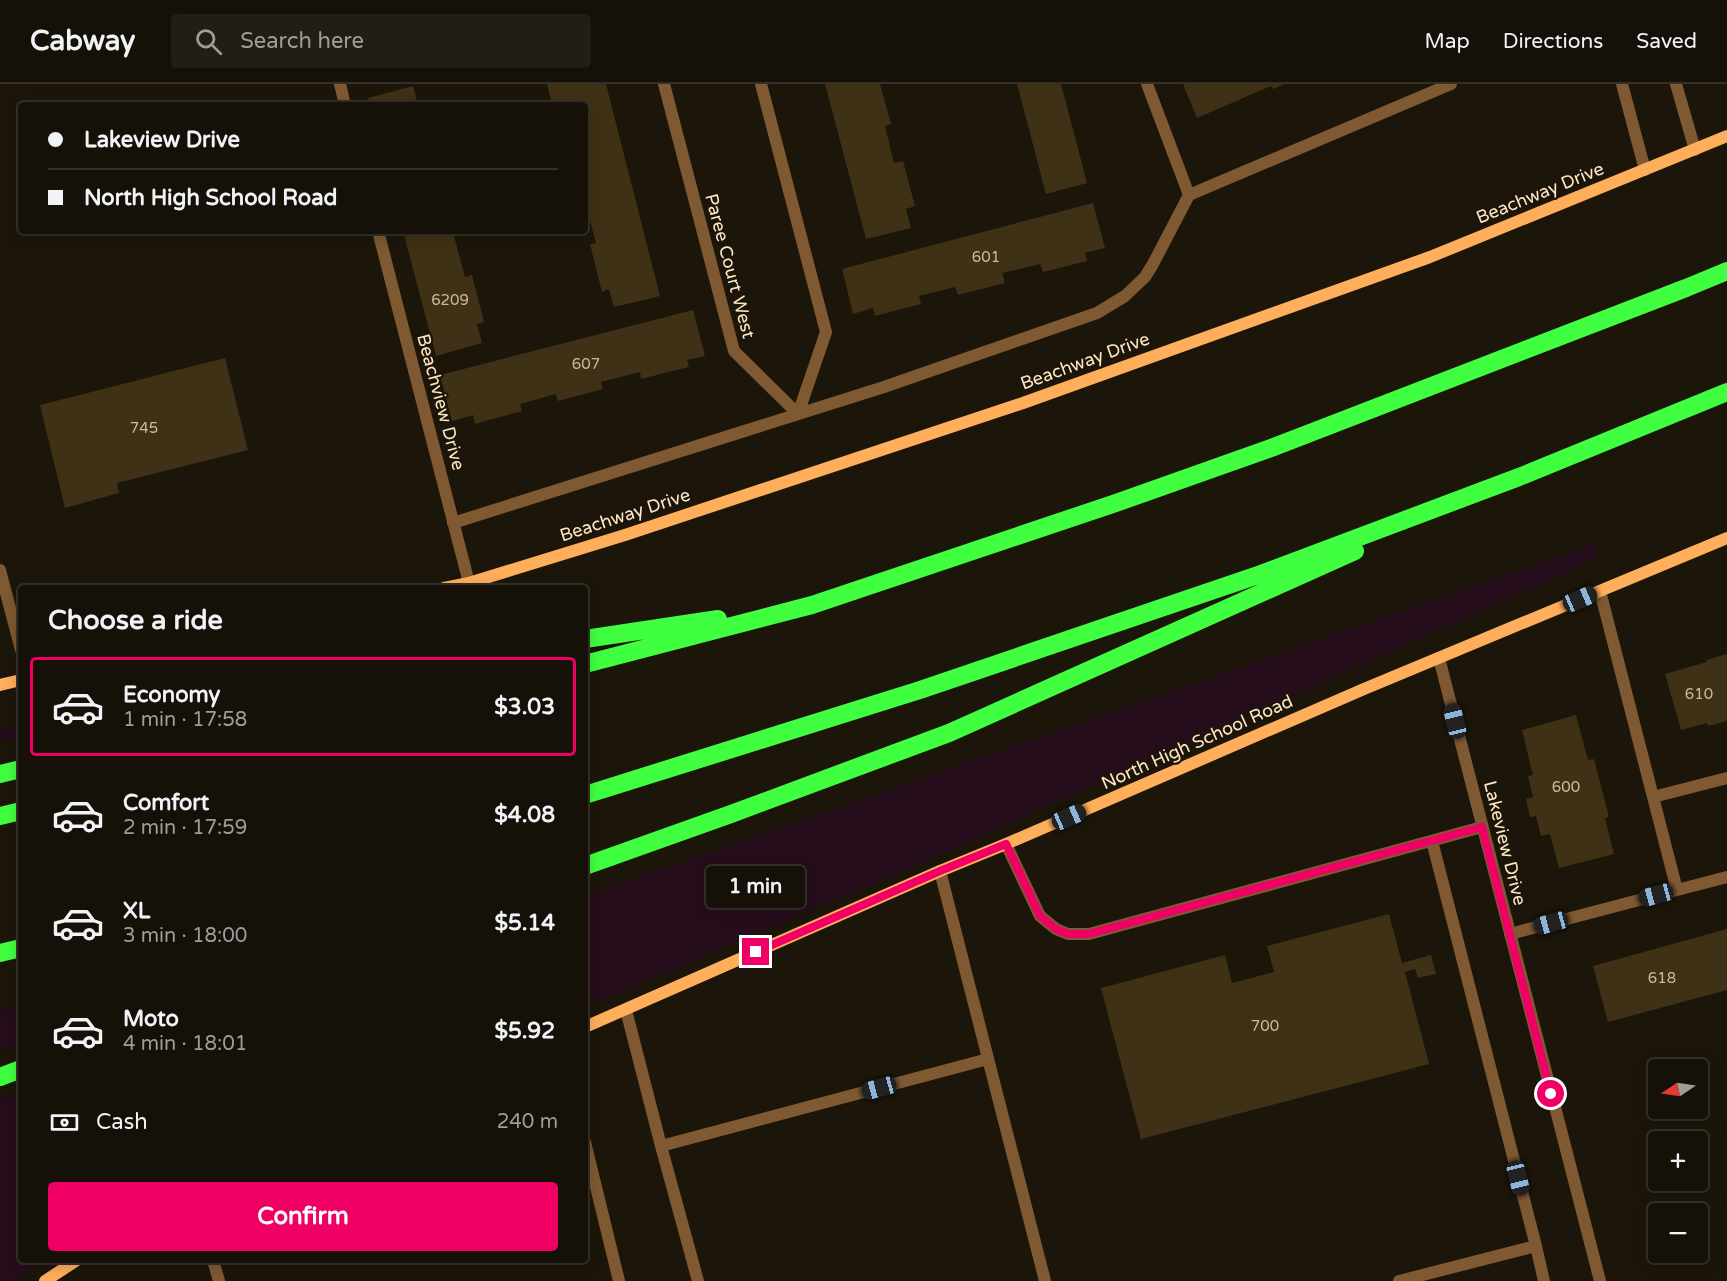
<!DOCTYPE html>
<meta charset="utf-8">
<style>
:root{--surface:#151008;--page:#221e16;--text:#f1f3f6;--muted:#9d9d9c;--line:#343029;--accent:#f00065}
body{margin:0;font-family:"Varela Round",sans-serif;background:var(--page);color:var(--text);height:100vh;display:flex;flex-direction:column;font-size:22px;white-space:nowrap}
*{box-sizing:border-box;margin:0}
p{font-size:20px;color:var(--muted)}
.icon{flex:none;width:33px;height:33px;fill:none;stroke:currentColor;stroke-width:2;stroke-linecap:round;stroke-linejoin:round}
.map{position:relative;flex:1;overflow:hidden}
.details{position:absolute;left:18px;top:501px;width:570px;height:678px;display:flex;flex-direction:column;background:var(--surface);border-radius:6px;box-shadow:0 3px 15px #0003,0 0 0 2px var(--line)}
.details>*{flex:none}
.guide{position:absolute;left:18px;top:18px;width:570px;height:132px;border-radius:6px;box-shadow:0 3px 15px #0003,0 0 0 2px var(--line);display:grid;align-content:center;height:132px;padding:0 30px;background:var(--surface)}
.needle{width:39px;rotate:257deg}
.controls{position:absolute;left:1648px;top:975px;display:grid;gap:12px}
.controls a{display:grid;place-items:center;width:60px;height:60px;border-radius:6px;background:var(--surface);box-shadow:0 3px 15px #0003,0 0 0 2px var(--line);font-size:30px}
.end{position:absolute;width:27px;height:27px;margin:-14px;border:8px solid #f00065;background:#fff;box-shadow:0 0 0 3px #fff}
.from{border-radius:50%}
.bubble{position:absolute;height:42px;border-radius:6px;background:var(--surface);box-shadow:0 3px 15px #0003,0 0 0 2px var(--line);font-size:20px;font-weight:700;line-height:42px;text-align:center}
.car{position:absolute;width:18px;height:36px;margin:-18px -9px;border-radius:8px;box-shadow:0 0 4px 2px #0007;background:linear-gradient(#222 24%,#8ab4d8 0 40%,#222 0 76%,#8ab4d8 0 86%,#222 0)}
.guide b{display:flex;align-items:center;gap:21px;height:57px;font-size:22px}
.guide b+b{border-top:2px solid var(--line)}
.guide i{width:15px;height:15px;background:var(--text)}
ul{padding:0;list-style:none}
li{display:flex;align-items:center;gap:18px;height:99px;margin:0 12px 9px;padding:0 18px;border:3px solid transparent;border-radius:6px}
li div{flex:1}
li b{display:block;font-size:22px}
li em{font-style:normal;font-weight:700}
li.on{border-color:var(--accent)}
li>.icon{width:54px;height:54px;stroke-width:1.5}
h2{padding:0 30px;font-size:27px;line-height:72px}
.pay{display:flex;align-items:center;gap:15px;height:66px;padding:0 30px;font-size:22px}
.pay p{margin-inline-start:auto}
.button{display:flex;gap:12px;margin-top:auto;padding:12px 30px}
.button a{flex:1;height:69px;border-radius:6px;background:var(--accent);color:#fff;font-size:24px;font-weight:700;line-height:69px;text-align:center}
header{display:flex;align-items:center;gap:36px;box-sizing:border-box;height:84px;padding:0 30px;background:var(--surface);border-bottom:2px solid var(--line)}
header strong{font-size:28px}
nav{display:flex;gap:33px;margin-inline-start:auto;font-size:21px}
.search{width:420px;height:54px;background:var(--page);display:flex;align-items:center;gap:15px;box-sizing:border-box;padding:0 21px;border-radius:6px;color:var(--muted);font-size:22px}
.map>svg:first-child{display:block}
</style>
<header>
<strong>Cabway</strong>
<div class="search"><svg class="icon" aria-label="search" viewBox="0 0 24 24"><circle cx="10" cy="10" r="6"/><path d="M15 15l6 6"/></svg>Search here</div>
<nav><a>Map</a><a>Directions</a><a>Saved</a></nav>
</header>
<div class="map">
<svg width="1727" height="1197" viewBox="0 0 1727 1197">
<rect width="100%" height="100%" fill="#1c160a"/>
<path fill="#260d1b" d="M1594 460 1596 475 908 785 585 923V812Z
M21 643V653L0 658V647Z
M15 922 21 939V959L0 967V926Z
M21 1008V1176H43L16 1197H0V1016Z"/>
<path fill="#3e3115" d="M547 0H606L660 212 614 223 609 205 602 208 590 160 596 159 586 122 585 123V21H552Z
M825 0H880L891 40 885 42 894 79 903 77 915 122 906 125 911 144 866 155Z
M1017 0H1061L1087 99 1046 110Z
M1183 0H1285L1273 5 1271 2 1197 34Z
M413 2 418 21H370L368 14Z
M1093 119 1105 164 1085 169 1087 177 1043 188 1040 180 1002 189 1005 199 958 211 955 203 919 212 921 220 875 232 873 224 853 230 842 185Z
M403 147H461V149L454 152 465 193 472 191 484 238 477 240 482 259 436 272Z
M693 226 705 272 687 276 689 283 641 295 640 288 601 298 603 305 558 317 556 310 520 320 522 327 475 340 473 331 452 337 440 291Z
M225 274 248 366 117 399 119 409 65 424 40 321Z
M1727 570V637L1708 642 1707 639 1681 646 1665 590 1707 578 1706 576Z
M1576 631 1588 676 1594 675 1609 733 1605 734 1614 770 1559 784 1550 750 1541 752 1536 732 1530 733 1526 715 1533 713 1528 692 1533 691 1522 646Z
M1389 830 1402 879 1431 871 1436 890 1418 894 1415 885 1405 888 1429 980 1141 1055 1101 904 1225 871 1232 899 1274 888 1267 862Z
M1727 845V906L1608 938 1593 882Z"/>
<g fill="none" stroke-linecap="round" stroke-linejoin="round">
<path stroke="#7e5932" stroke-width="12" d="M0 486 21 566
M1653 713 1727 694
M1006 760 1040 832 1056 845 1068 850H1089L1482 743
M940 787 1045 1197
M1677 806 1727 793
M1510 850 1677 806 1600 507
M626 926 661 1062 698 1197
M585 1058 619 1197
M661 1062 988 975
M1536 1162 1544 1197
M213 1176 219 1197
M1399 1197 1536 1162 1432 757"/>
<path stroke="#7e5932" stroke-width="12" d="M340 0 345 21
M664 0 734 267 798 330 826 248 761 0
M1147 0 1189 111
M1622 0 1645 86
M1676 0 1695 66
M378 147 469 499
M453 439 884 303 1097 229 1125 212 1145 193 1153 180 1189 111 1451 0
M1439 574 1600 1197"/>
<path stroke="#ffae5c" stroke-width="12" d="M444 504 469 499 625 451 1023 319 1430 173 1727 52
M0 601 21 596
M585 943 940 787 1006 760 1364 605 1727 454
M45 1197 77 1176"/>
<path stroke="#40ff40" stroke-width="18" d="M585 555 718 535
M585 580 812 521 1113 420 1271 364 1686 204 1727 187
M0 690 21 685
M585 711 920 606 1261 490 1519 393 1727 308
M0 732 21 727
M585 782 731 730 949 649 1355 467
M0 869 21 864
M0 993 21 985"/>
</g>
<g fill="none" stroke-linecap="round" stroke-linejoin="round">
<path stroke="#f00065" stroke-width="8" d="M756 868 940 787 1006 760 1040 832 1056 845 1068 850H1089L1482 743 1551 1010"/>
</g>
<g text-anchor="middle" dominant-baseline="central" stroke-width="4.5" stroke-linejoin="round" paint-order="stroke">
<g font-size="15" fill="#cfba99">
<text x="986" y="173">601</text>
<text x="450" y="216">6209</text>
<text x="586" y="280">607</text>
<text x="144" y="344">745</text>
<text x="1699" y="610">610</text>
<text x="1566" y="703">600</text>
<text x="1662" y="894">618</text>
<text x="1265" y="942">700</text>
</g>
<g font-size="18" fill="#ffe7c5" stroke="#1c160a">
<text transform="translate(1540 109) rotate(-22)">Beachway Drive</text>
<text transform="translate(730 182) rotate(75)">Paree Court West</text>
<text transform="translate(1085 277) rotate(-20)">Beachway Drive</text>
<text transform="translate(441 318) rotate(75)">Beachview Drive</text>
<text transform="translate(625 431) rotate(-18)">Beachway Drive</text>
<text transform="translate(1197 658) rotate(-24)">North High School Road</text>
<text transform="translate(1505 759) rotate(76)">Lakeview Drive</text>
</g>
</g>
</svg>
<div class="controls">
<a><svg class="needle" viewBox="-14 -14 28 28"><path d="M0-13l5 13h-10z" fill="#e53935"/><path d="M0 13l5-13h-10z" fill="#9d9d9c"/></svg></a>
<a>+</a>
<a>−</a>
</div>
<i class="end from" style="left:1551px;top:1010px"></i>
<i class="end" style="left:756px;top:868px"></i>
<div class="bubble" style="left:706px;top:782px;width:99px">1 min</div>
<i class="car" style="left:1580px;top:515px;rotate:67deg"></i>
<i class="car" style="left:1455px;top:637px;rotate:346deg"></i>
<i class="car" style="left:1069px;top:733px;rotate:66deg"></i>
<i class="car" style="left:1656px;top:811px;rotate:255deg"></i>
<i class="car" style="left:1551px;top:839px;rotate:255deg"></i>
<i class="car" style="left:879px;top:1004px;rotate:255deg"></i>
<i class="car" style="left:1518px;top:1094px;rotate:166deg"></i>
<div class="guide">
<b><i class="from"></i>Lakeview Drive</b>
<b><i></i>North High School Road</b>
</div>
<section class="details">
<h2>Choose a ride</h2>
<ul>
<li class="on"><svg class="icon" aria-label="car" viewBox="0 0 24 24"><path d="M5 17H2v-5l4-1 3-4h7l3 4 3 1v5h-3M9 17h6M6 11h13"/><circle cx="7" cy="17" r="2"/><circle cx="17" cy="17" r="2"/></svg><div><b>Economy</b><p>1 min · 17:58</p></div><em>$3.03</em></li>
<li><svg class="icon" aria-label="car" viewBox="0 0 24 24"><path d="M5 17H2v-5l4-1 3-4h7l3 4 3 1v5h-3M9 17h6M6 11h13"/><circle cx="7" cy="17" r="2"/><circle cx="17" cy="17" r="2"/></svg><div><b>Comfort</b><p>2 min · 17:59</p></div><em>$4.08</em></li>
<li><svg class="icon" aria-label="car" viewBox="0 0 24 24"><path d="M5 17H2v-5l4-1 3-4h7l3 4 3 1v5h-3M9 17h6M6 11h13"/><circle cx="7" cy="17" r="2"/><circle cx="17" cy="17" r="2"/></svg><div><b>XL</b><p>3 min · 18:00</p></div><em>$5.14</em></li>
<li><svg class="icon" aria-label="car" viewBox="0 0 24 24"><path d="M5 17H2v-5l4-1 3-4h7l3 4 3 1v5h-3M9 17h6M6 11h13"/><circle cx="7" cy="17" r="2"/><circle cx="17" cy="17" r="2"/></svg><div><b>Moto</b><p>4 min · 18:01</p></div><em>$5.92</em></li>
</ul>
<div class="pay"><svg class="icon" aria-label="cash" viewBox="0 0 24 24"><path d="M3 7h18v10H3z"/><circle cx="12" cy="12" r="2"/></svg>Cash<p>240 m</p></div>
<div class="button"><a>Confirm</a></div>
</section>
</div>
